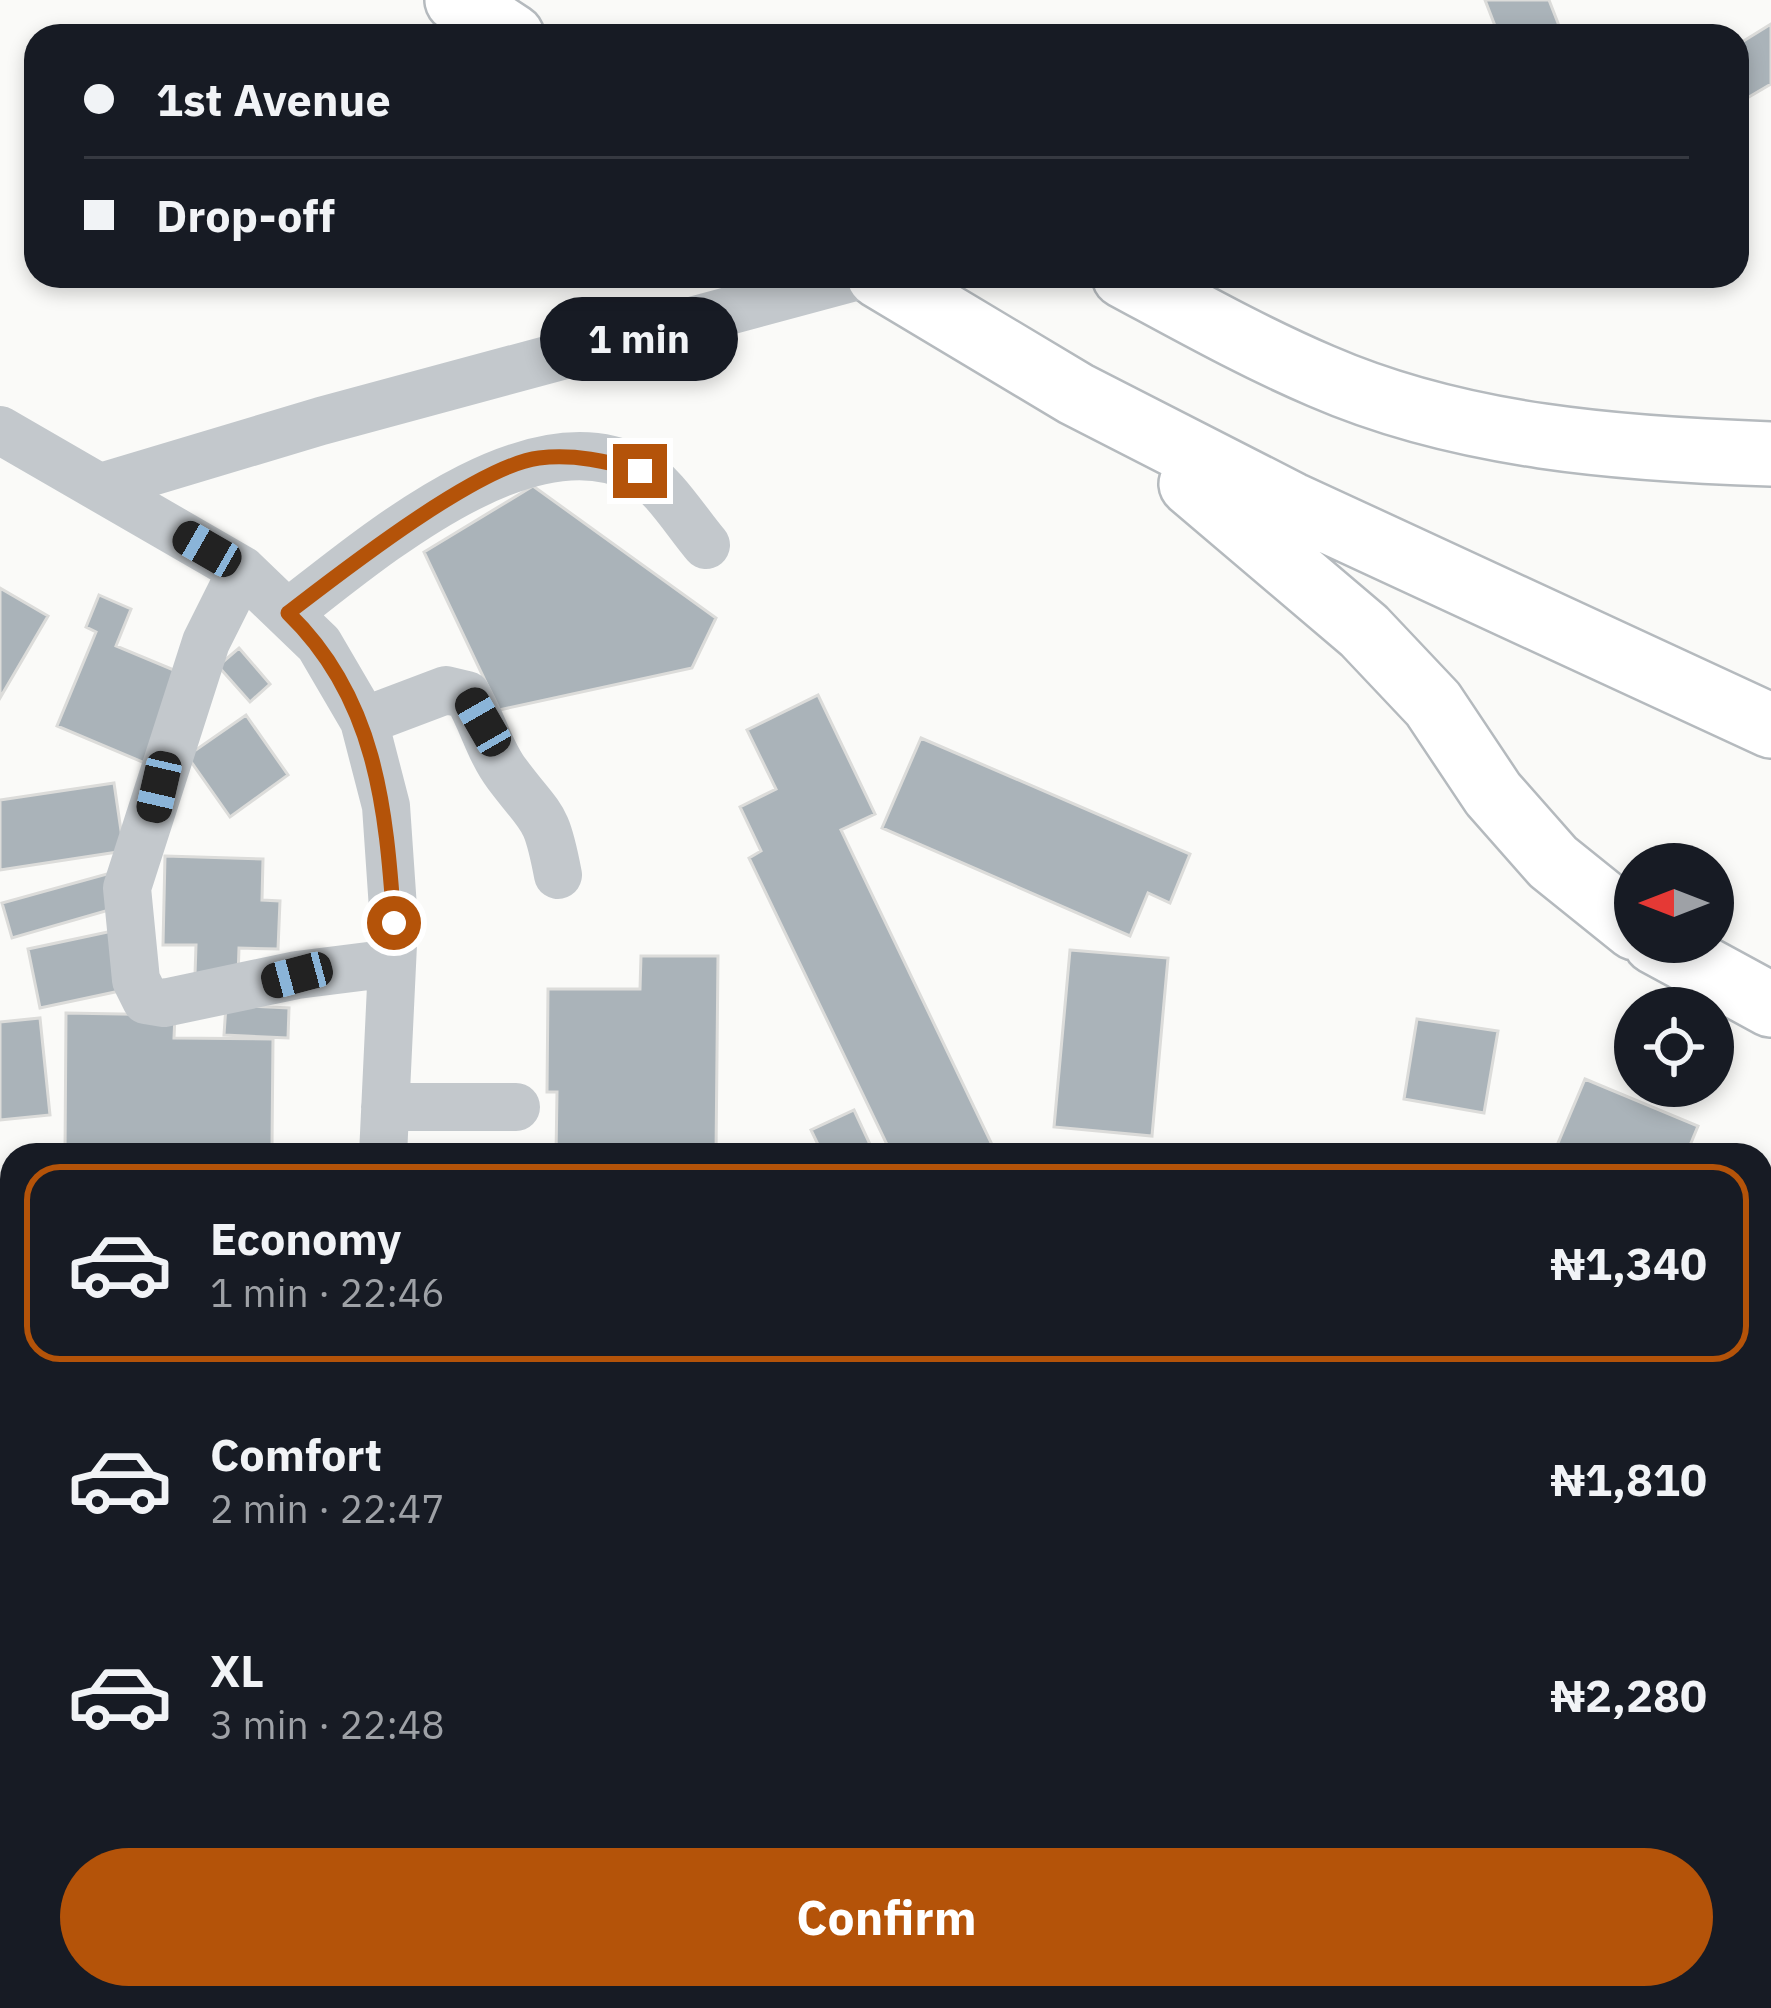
<!DOCTYPE html>
<meta charset="utf-8">
<style>
:root{--surface:#171b24;--page:#242831;--text:#f1f3f6;--muted:#9ea1a6;--line:#363941;--accent:#b45309}
body{margin:0;font-family:"IBM Plex Sans",sans-serif;background:var(--page);color:var(--text);height:100vh;display:flex;flex-direction:column;font-size:45px;white-space:nowrap}
*{box-sizing:border-box;margin:0}
p{font-size:39px;color:var(--muted)}
.icon{flex:none;width:66px;height:66px;fill:none;stroke:currentColor;stroke-width:2;stroke-linecap:round;stroke-linejoin:round}
.map{position:relative;flex:1;overflow:hidden}
.side{position:absolute;left:0px;top:1143px;width:1773px;height:867px;display:flex;flex-direction:column;background:var(--surface);border-radius:36px 36px 0 0;box-shadow:0 6px 18px #0003}
.side>*{flex:none}
.hud{position:absolute;left:24px;top:24px;width:1725px;height:264px;border-radius:36px;box-shadow:0 6px 18px #0003;display:grid;align-content:center;height:264px;padding:0 60px;background:var(--surface)}
.needle{width:78px;rotate:270deg}
.buttons{position:absolute;left:1614px;top:843px;display:grid;gap:24px}
.buttons a{display:grid;place-items:center;width:120px;height:120px;border-radius:50%;background:var(--surface);box-shadow:0 6px 18px #0003;font-size:60px}
.end{position:absolute;width:54px;height:54px;margin:-27px;border:15px solid #b45309;background:#fff;box-shadow:0 0 0 6px #fff}
.from{border-radius:50%}
.bubble{position:absolute;height:84px;border-radius:42px;background:var(--surface);box-shadow:0 6px 18px #0003;font-size:39px;font-weight:700;line-height:84px;text-align:center}
.car{position:absolute;width:36px;height:72px;margin:-36px -18px;border-radius:15px;box-shadow:0 0 9px 3px #0007;background:linear-gradient(#222 24%,#8ab4d8 0 40%,#222 0 76%,#8ab4d8 0 86%,#222 0)}
.hud b{display:flex;align-items:center;gap:42px;height:114px;font-size:45px}
.hud b+b{border-top:3px solid var(--line)}
.hud i{width:30px;height:30px;background:var(--text)}
ul{padding:21px 0 0;list-style:none}
li{display:flex;align-items:center;gap:36px;height:198px;margin:0 24px 18px;padding:0 36px;border:6px solid transparent;border-radius:36px}
li div{flex:1}
li b{display:block;font-size:45px}
li em{font-style:normal;font-weight:700}
li.on{border-color:var(--accent)}
li>.icon{width:108px;height:108px;stroke-width:1.5}
.primary-button{display:flex;gap:24px;margin-top:auto;padding:24px 60px}
.primary-button a{flex:1;height:138px;border-radius:72px;background:var(--accent);color:#fff;font-size:48px;font-weight:700;line-height:138px;text-align:center}
.map>svg:first-child{display:block}
</style>
<div class="map">
<svg width="1771" height="2008" viewBox="0 0 1771 2008">
<rect width="100%" height="100%" fill="#fafaf8"/>
<path fill="#aab3b9" stroke="#dcdcda" stroke-width="3" d="M1485 0H1549L1563 36H1499Z
M1771 24V84L1737 104V45Z
M533 486 716 618 692 668 499 710 424 552Z
M0 588 48 616 0 698Z
M99 595 131 609 116 646 181 673 159 769 57 726 96 632 86 627Z
M239 648 270 684 250 702 218 666Z
M818 695 875 814 841 830 997 1155H892L749 858 761 851 740 807 776 789 747 730Z
M246 715 288 775 230 817 187 756Z
M921 738 1190 854 1170 903 1148 893 1130 936 882 828Z
M114 783 124 851 0 870V800Z
M165 856 263 859 262 900 280 901 278 949 239 948 238 976 195 975 196 945H163Z
M114 872 123 906 12 938 2 903Z
M117 930 129 989 40 1008 28 949Z
M1070 950 1168 958 1152 1136 1054 1127Z
M641 956H718L716 1155H556L557 1092H547L548 989H640Z
M226 1005 289 1008 288 1038 224 1035Z
M66 1013 175 1015 174 1038 273 1039 272 1146 158 1145V1155H65Z
M40 1018 50 1115 0 1120V1022Z
M1417 1019 1498 1031 1484 1113 1404 1099Z
M1585 1079 1698 1126 1686 1155H1553Z
M854 1110 875 1155H823L811 1130Z
M1761 1252 1771 1274V1325L1761 1329Z
M1761 1399 1771 1418V1447L1761 1453Z
M0 1520 12 1521V1595H0Z
M1761 1657H1771V1724H1761Z
M0 1788H12V1883H0Z
M1761 1871H1771V1990H1761Z
M1104 1998H1146V2008H1104Z
M1305 1998 1345 1999V2008H1305Z"/>
<g fill="none" stroke-linecap="round" stroke-linejoin="round">
<defs>
<path id="major" d="M457 0 512 36
M879 276 1076 394 1291 504 1771 726
M1124 276C1189 311 1253 347 1321 376 1461 437 1621 449 1771 454
M1191 484 1364 631 1433 704 1493 794 1553 862 1635 928
M1655 942 1771 1005"/>
</defs>
<use href="#major" stroke="#b5babe" stroke-width="68"/>
<path stroke="#c3c8cc" stroke-width="48" d="M0 430 242 570 319 644 364 721 386 806 394 923 383 1155
M101 487 321 421 858 276
M242 570 206 642 127 888 136 980 146 1000 164 1003 297 975 392 963
M288 613C370 550 528 412 638 470 663 483 687 523 706 545
M364 721 446 690 467 695C482 720 490 752 507 774 543 822 546 812 558 875
M385 1107H516
M343 2008 344 1998
M971 2008V1998
M1574 2008V1998"/>
<use href="#major" stroke="#fff" stroke-width="63"/>
</g>
<g fill="none" stroke-linecap="round" stroke-linejoin="round">
<path stroke="#b45309" stroke-width="15" d="M394 923C386 807 376 698 288 613 340 573 478 465 539 458 574 454 607 461 640 471"/>
</g>
</svg>
<div class="buttons">
<a><svg class="needle" viewBox="-14 -14 28 28"><path d="M0-13l5 13h-10z" fill="#e53935"/><path d="M0 13l5-13h-10z" fill="#9ea1a6"/></svg></a>
<a><svg class="icon" aria-label="locate" viewBox="0 0 24 24"><circle cx="12" cy="12" r="6"/><path d="M12 2v4M12 18v4M2 12h4M18 12h4"/></svg></a>
</div>
<i class="end from" style="left:394px;top:923px"></i>
<i class="end" style="left:640px;top:471px"></i>
<div class="bubble" style="left:540px;top:297px;width:198px">1 min</div>
<i class="car" style="left:207px;top:549px;rotate:300deg"></i>
<i class="car" style="left:483px;top:722px;rotate:330deg"></i>
<i class="car" style="left:159px;top:787px;rotate:193deg"></i>
<i class="car" style="left:297px;top:975px;rotate:255deg"></i>
<div class="hud">
<b><i class="from"></i>1st Avenue</b>
<b><i></i>Drop-off</b>
</div>
<section class="side">
<ul>
<li class="on"><svg class="icon" aria-label="car" viewBox="0 0 24 24"><path d="M5 17H2v-5l4-1 3-4h7l3 4 3 1v5h-3M9 17h6M6 11h13"/><circle cx="7" cy="17" r="2"/><circle cx="17" cy="17" r="2"/></svg><div><b>Economy</b><p>1 min · 22:46</p></div><em>₦1,340</em></li>
<li><svg class="icon" aria-label="car" viewBox="0 0 24 24"><path d="M5 17H2v-5l4-1 3-4h7l3 4 3 1v5h-3M9 17h6M6 11h13"/><circle cx="7" cy="17" r="2"/><circle cx="17" cy="17" r="2"/></svg><div><b>Comfort</b><p>2 min · 22:47</p></div><em>₦1,810</em></li>
<li><svg class="icon" aria-label="car" viewBox="0 0 24 24"><path d="M5 17H2v-5l4-1 3-4h7l3 4 3 1v5h-3M9 17h6M6 11h13"/><circle cx="7" cy="17" r="2"/><circle cx="17" cy="17" r="2"/></svg><div><b>XL</b><p>3 min · 22:48</p></div><em>₦2,280</em></li>
</ul>
<div class="primary-button"><a>Confirm</a></div>
</section>
</div>
